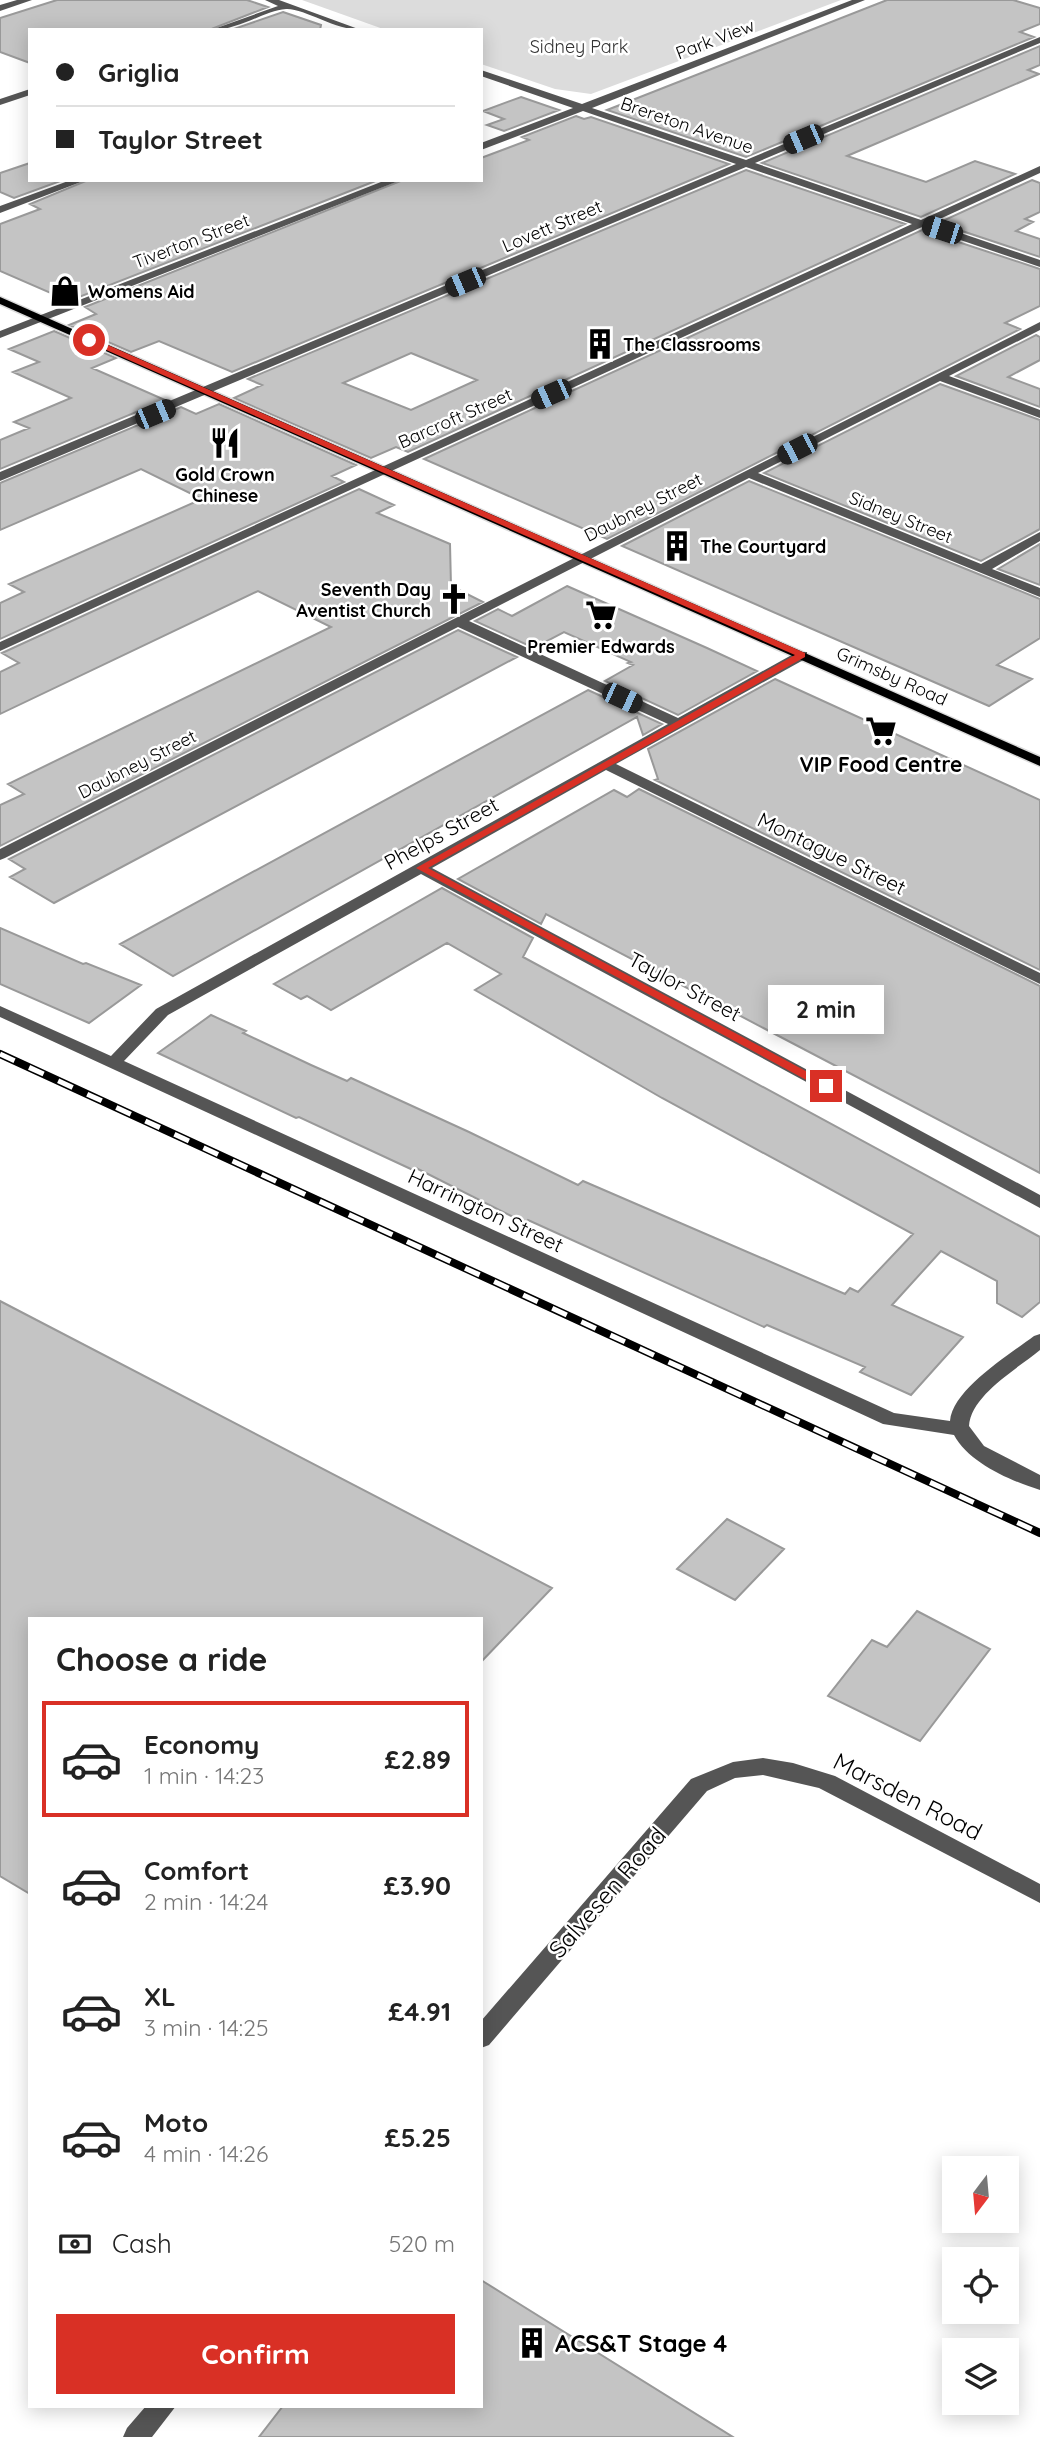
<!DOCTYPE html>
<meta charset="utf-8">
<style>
:root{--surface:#fff;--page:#f6f6f6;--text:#222;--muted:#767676;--line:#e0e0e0;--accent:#d93025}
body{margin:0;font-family:Quicksand,sans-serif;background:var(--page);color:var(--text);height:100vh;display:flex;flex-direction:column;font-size:26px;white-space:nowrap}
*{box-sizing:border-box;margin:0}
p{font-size:23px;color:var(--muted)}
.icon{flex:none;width:38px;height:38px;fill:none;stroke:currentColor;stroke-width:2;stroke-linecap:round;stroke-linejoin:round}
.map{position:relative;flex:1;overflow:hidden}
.panel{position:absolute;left:28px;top:1617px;width:455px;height:791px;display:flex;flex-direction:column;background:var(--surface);border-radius:0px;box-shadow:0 4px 18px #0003}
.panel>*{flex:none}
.top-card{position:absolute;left:28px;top:28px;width:455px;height:154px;border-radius:0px;box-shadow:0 4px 18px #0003;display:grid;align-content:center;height:154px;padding:0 28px;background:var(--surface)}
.needle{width:46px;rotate:196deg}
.fabs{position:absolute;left:942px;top:2156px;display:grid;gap:14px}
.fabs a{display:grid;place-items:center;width:77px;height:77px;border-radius:0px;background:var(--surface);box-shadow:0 4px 18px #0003;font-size:35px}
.end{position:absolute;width:32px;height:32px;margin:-16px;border:9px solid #d93025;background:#fff;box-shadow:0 0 0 4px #fff}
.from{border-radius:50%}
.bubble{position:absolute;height:49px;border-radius:0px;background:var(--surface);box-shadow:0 4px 18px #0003;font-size:23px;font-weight:800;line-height:49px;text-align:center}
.car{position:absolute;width:21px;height:42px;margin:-21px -10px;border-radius:9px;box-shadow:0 0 5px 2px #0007;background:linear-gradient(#222 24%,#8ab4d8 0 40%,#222 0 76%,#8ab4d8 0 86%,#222 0)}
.top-card b{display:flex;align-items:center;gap:24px;height:66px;font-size:26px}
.top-card b+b{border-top:2px solid var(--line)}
.top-card i{width:18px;height:18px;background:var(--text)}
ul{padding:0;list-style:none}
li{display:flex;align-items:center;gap:21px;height:116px;margin:0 14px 10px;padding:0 14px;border:4px solid transparent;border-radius:0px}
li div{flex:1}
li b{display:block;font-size:26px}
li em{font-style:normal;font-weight:800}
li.current{border-color:var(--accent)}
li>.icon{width:63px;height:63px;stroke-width:1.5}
h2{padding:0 28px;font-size:32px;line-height:84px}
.pay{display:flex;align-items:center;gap:18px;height:77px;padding:0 28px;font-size:26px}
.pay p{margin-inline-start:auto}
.cta{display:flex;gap:14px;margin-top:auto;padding:14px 28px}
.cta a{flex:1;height:80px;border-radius:0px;background:var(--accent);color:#fff;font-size:28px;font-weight:800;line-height:80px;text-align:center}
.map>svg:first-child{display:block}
</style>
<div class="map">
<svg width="1040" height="2437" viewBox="0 0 1040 2437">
<rect width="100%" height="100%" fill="#fff"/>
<path fill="#dcdcdc" d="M302 0H841L591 94 555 89 481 64V30H386Z"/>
<path fill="#c4c4c4" stroke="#999" stroke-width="2" fill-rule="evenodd" d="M57 0H247L268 7 209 30H30V63L0 52V18Z
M887 0H1013L1040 8V24L1020 32 1034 37 746 157 607 110Z
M283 12 321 25 320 30H231Z
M1040 46V65L1028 70 1039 74 847 156 926 182 975 161 1015 174 921 217 762 163Z
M521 97 559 110 504 131 487 125 504 119 483 111Z
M576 116 584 119 591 117 729 164 232 372 159 341 131 352 69 325 96 314 85 307 403 180H481V158L529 140 522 137Z
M30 163V180H63L14 198 0 192V173Z
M746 170 905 224 408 452 396 447 371 458 234 398 262 385 248 379ZM411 353 477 380 411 410 343 383Z
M88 180H378L69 301 0 271V224L40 209 30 204Z
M1032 180 1040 183V212L1025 219 1033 222 1016 231 1040 239V257L938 223Z
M922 230 1040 269V306L1005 323 1020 329 607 539 424 459Z
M54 331 116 358 92 368 165 400 0 469V440L29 428 14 422 71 398 13 372 39 362 9 349Z
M1036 335 1040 337V360L1008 377 1040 389V407L956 376Z
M940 384 1040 420V529L981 561 764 473Z
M219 404 356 465 332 476 344 482 0 639V603L24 592 9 584 202 499 141 469 0 530V483L181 407 196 414Z
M749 481 1040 599V638L997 665 1032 679 989 706 622 546Z
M359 489 394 505 377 513 450 544 451 586 483 602 0 846V805L24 794 8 784 331 627 258 591 0 714V672L19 663 2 653Z
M1040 544V585L998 569Z
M567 586 707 648 757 671 678 715 605 681 633 665 628 663 631 662 564 632 534 648 475 621 498 609 512 616Z
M458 630 517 657 54 903 10 877 25 869 9 859Z
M775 679 1040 800V970L655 780 658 779 648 749Z
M588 690 662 724 643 735 637 717 173 976 120 944Z
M639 789 1040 986V1173L546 914 541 924 458 879 614 790 627 797Z
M442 888 533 938 523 957 1040 1237V1302L1022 1317 997 1303V1281L941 1251 892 1305 963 1337 911 1395 860 1372 865 1367 767 1325 764 1327 528 1220 525 1223 416 1168 413 1170 299 1117 296 1118 158 1053 211 1015 246 1031 243 1033 311 1065 347 1081 351 1078 469 1132 578 1185 583 1181 845 1294 850 1288 858 1292 913 1234 662 1098 475 990 501 974 447 943 331 1010 307 996 301 999 274 984Z
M0 928 83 964 86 963 141 985 89 1023 0 984Z
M0 1301 552 1588 481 1662V1619H30V1894L0 1876Z
M727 1519 784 1549 735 1600 677 1569Z
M917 1611 990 1649 920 1741 828 1696 872 1640 887 1647Z
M481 2280 733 2437H259L283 2406H481Z"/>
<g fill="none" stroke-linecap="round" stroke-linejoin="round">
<defs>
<path id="major" d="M0 297 1040 757V766L0 304Z"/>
</defs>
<use href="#major" stroke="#dbdbdb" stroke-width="3"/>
<path fill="#555" fill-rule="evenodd" d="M17 0H32L0 11V5Z
M265 0H279L361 30C335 30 304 8 286 9 263 11 240 30 211 30L278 6Z
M852 0H865L592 108 746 160 1040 37V43L755 163 921 220 1040 166V173L931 223 1040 260V267L922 227 0 651V642L912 224 746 167 0 481V472L736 164 583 111 481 150V143L573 108 481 76V70L582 104Z
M30 89V95L0 105V99Z
M71 180H86L0 213V206Z
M386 180H401L0 338V331Z
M1040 322V330L949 376 1040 410V418L940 381 758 473 981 564 1040 532V541L992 569 1040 588V597L749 478 469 621 678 718 797 652H807V658L616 764 1040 973V984L606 770 432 868 1040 1195V1208L421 874 168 1015 124 1061 894 1413 950 1421C953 1389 1009 1355 1034 1336L1040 1334V1350C1017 1369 971 1395 969 1426L984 1446 1040 1475V1490C1011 1481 969 1463 954 1435L883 1424 0 1017V1006L111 1056 156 1009 668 724 458 627 5 858 0 860V849Z
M763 1758 793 1763 835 1776 1040 1884V1903L819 1788 763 1775 735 1778 707 1791 489 2045 481 2048V2021L691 1779 733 1762Z
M146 2406H176L152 2437H123L127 2428Z"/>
<use href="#major" fill="#000" fill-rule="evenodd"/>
<defs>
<path id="rail" d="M0 1054 1040 1533"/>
</defs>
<use href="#rail" stroke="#000" stroke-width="8"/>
<use href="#rail" stroke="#fff" stroke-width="5" stroke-dasharray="16" stroke-linecap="butt"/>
</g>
<path fill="#d93025" d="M86 338H92L805 653V657L428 868 830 1084V1089H823L416 868 795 655 86 341Z"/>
<defs>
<symbol id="shop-bare" viewBox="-9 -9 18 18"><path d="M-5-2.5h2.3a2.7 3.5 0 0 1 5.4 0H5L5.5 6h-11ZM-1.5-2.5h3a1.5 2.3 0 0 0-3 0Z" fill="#000" stroke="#fff" stroke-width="2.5" paint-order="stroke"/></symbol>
<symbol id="building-bare" viewBox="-9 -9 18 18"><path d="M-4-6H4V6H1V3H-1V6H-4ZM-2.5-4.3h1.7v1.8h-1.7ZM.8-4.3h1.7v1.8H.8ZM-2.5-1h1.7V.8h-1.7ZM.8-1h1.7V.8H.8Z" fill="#000" stroke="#fff" stroke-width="2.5" paint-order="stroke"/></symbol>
<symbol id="restaurant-bare" viewBox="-9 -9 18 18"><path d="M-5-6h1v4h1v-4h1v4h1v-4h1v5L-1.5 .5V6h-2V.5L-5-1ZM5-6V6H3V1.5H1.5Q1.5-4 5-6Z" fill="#000" stroke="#fff" stroke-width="2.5" paint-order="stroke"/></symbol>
<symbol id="church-bare" viewBox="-9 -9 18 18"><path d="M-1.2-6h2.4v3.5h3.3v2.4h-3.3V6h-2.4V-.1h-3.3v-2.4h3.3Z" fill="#000" stroke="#fff" stroke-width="2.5" paint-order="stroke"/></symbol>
<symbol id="supermarket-bare" viewBox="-9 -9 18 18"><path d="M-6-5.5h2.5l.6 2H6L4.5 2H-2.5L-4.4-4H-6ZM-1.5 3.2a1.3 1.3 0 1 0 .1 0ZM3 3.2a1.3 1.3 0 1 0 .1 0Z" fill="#000" stroke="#fff" stroke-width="2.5" paint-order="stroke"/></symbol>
</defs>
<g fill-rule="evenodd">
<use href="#shop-bare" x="43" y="269" width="44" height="44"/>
<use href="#building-bare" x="578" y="322" width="44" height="44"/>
<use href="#restaurant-bare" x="203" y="421" width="44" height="44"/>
<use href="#building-bare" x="655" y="524" width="44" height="44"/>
<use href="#church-bare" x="432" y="577" width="44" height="44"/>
<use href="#supermarket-bare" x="579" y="593" width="44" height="44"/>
<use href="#supermarket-bare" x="859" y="709" width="44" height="44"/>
<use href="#building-bare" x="510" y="2321" width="44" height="44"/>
</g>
<g text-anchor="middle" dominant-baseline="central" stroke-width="5" stroke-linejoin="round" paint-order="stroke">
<g font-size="18" fill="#000" stroke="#fff">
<text transform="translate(715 39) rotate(-21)">Park View</text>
<text transform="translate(687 125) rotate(19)">Brereton Avenue</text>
<text transform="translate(552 226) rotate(-23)">Lovett Street</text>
<text transform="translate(191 241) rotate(-21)">Tiverton Street</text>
<text transform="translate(455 418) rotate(-24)">Barcroft Street</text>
<text transform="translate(643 507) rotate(-27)">Daubney Street</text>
<text transform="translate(901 517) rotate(22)">Sidney Street</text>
<text transform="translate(892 676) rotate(24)">Grimsby Road</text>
<text transform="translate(137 764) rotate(-27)">Daubney Street</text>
</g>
<g font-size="18" fill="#333" stroke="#fff">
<text x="579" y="46">Sidney Park</text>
</g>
<g font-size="18" font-weight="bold" fill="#000" stroke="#fff" text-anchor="start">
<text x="88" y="291">Womens Aid</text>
<text x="623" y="344">The Classrooms</text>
<text x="225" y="474" text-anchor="middle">Gold Crown<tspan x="225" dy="21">Chinese</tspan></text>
<text x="700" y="546">The Courtyard</text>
<text x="431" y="589" text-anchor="end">Seventh Day<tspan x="431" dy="21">Aventist Church</tspan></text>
<text x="601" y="646" text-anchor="middle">Premier Edwards</text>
</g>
<g font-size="21" font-weight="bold" fill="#000" stroke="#fff">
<text x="881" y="764">VIP Food Centre</text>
</g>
<g font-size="21" fill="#000" stroke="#fff">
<text transform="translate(441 833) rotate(-29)">Phelps Street</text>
<text transform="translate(832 853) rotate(26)">Montague Street</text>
<text transform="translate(685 986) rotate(28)">Taylor Street</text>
<text transform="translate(486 1210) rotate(25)">Harrington Street</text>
</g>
<g font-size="24" fill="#000" stroke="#fff">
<text transform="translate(908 1796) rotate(27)">Marsden Road</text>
<text transform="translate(607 1892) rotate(-49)">Salvesen Road</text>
</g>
<g font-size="24" font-weight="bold" fill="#000" stroke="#fff" text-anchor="start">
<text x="555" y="2343">ACS&amp;T Stage 4</text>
</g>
</g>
</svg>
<div class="fabs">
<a><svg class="needle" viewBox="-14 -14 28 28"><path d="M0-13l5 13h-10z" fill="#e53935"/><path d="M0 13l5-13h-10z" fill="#767676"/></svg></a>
<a><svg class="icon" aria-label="locate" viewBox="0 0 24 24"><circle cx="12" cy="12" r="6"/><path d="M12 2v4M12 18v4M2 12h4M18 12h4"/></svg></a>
<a><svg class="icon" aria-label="layers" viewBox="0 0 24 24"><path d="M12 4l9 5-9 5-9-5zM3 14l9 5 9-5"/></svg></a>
</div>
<i class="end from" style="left:89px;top:340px"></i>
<i class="end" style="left:826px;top:1086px"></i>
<div class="bubble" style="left:768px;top:985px;width:116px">2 min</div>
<i class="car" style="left:803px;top:139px;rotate:247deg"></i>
<i class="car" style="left:942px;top:230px;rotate:288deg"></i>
<i class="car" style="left:465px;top:282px;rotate:247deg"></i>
<i class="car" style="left:551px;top:394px;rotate:246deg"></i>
<i class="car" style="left:155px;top:414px;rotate:67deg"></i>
<i class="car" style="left:797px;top:449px;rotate:243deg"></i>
<i class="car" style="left:622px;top:698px;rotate:115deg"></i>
<div class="top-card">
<b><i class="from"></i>Griglia</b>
<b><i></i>Taylor Street</b>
</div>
<section class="panel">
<h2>Choose a ride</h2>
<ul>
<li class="current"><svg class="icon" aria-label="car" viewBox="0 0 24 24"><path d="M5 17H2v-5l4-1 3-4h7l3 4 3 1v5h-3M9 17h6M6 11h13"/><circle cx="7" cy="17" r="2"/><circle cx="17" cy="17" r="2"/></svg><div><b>Economy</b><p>1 min · 14:23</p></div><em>£2.89</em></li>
<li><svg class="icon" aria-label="car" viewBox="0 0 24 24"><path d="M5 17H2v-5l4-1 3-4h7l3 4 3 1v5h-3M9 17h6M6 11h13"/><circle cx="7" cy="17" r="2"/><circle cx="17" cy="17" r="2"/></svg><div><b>Comfort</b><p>2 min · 14:24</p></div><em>£3.90</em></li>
<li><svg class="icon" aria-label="car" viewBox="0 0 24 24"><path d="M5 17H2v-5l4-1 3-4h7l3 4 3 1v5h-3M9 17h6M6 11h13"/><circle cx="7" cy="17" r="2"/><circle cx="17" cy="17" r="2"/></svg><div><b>XL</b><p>3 min · 14:25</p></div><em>£4.91</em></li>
<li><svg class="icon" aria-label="car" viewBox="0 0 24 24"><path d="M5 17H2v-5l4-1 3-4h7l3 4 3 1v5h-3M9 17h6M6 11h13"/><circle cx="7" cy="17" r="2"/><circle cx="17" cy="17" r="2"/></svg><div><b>Moto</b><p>4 min · 14:26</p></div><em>£5.25</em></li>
</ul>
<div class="pay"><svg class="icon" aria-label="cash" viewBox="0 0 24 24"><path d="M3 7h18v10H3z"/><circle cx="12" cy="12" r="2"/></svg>Cash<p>520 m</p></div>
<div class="cta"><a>Confirm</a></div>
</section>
</div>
